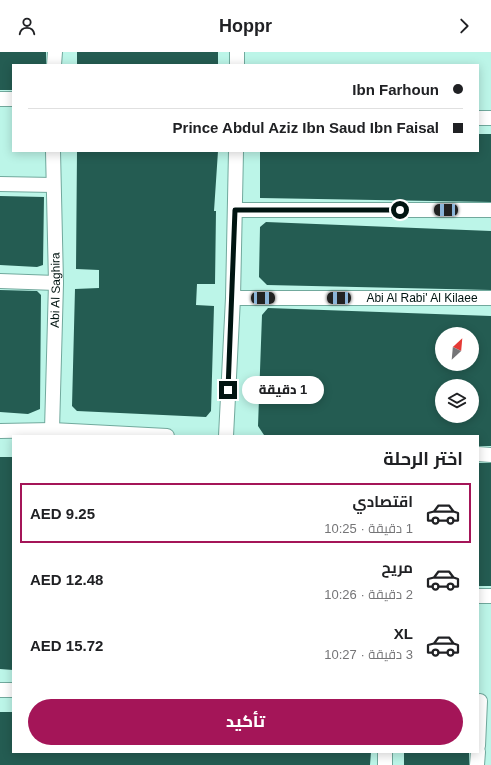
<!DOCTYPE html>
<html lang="ar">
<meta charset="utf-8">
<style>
:root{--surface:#fff;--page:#f6f6f6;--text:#202124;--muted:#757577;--line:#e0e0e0;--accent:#a41558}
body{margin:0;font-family:Helvetica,Cairo,sans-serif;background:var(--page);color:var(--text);direction:rtl;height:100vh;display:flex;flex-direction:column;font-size:15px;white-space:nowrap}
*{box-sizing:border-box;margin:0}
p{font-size:13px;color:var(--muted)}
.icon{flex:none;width:22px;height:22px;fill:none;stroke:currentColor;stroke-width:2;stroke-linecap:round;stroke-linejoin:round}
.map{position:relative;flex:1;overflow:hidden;direction:ltr}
.sheet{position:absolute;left:12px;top:383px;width:467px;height:318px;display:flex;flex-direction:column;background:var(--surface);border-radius:0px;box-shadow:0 2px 10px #0003;direction:rtl}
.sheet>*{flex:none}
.hud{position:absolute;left:12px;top:12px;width:467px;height:88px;border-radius:0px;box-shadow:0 2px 10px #0003;direction:rtl;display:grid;align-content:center;height:88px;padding:0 16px;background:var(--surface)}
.needle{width:26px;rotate:26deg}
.tools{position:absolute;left:435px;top:275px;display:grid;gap:8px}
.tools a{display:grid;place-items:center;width:44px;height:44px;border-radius:50%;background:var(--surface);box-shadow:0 2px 10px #0003;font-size:20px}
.end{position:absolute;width:18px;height:18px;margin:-9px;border:5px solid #011411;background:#fff;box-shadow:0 0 0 2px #fff}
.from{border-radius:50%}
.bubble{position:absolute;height:28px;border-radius:14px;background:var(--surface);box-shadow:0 2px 10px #0003;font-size:13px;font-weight:800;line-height:28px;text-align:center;direction:rtl}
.car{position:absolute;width:12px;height:24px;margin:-12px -6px;border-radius:5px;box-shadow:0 0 3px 1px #0007;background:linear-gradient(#222 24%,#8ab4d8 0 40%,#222 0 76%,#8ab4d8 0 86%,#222 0)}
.hud b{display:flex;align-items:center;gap:14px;height:38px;font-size:15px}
.hud b+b{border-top:1px solid var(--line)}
.hud i{width:10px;height:10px;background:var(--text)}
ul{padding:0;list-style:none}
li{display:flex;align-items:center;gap:12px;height:60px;margin:0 8px 6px;padding:0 8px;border:2px solid transparent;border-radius:0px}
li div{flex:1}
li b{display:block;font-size:15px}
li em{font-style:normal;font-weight:800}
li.active{border-color:var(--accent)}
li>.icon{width:36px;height:36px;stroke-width:1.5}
h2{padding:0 16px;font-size:18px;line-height:48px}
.primary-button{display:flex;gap:8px;margin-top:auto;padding:8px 16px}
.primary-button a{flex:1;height:46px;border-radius:24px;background:var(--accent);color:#fff;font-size:16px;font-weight:800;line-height:46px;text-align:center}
header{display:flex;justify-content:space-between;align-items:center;height:52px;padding:0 16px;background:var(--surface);font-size:18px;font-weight:800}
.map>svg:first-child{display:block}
</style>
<header><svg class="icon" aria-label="forward" viewBox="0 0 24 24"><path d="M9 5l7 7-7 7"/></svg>Hoppr<svg class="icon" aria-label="person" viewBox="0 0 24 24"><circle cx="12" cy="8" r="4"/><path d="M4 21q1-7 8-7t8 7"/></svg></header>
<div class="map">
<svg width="491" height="713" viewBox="0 0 491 713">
<rect width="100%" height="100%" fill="#bcf5e8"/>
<path fill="#245c52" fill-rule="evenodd" d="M0 0H46V13H13V38H0Z
M77 0H218V13H77Z
M478 82H491V150L260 146V99H478Z
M77 99H218L214 159H216L215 232H197L196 253 214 254 211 359 206 365 77 359 72 354 75 237 99 236V218L76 217Z
M0 144 44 145 43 213 37 215 0 213Z
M266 170 491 179V238L267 233 259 225 260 175Z
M0 238 37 239 41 243 40 357 28 362 0 360Z
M268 256 491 264V394H478V384L264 383 258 374 262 263ZM442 282H472V312H442ZM442 334H472V364H442Z
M0 405H13V618L0 617Z
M478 411H491V534H478Z
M0 660H13V700H371L370 713H0Z
M404 700H469V713H404Z"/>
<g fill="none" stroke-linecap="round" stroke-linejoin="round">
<defs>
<g id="street">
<path d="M237 0V13"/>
<path d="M54 13 55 0"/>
<path d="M0 47H13"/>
<path d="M478 66H491"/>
<path d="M0 132 53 133"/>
<path d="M235 158H491"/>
<path d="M0 229 56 231"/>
<path id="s1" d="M233 246H491"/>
<path id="s2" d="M52 378 56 231 53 99"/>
<path d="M0 379 52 378 167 384"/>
<path d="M226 384 233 246 236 99"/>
<path d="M478 402 491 403"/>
<path d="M478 544H491"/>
<path d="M0 638H13"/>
<path d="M478 694 480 649"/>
<path d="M385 713V700"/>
<path d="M477 713 478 700"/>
</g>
</defs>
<use href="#street" stroke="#71a99d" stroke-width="16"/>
<use href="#street" stroke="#fff" stroke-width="14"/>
</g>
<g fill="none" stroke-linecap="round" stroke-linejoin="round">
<path stroke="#011411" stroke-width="5" d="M228 338 235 158H400"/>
</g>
<g text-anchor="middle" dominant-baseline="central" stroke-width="4" stroke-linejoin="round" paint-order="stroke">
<g font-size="12" fill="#011411" stroke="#dbfdf5">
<text stroke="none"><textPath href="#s2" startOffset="140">Abi Al Saghira</textPath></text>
<text stroke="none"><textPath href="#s1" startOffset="189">Abi Al Rabi' Al Kilaee</textPath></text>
</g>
</g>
</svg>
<div class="tools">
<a><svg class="needle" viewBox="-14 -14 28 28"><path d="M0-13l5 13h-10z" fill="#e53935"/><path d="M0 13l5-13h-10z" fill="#757577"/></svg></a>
<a><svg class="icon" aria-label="layers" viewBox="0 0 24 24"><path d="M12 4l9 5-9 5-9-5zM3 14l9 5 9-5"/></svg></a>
</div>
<i class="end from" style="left:400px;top:158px"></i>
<i class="end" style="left:228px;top:338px"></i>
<div class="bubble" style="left:242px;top:324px;width:82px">1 دقيقة</div>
<i class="car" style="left:446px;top:158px;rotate:270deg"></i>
<i class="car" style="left:263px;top:246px;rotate:90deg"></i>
<i class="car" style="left:339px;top:246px;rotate:270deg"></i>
<div class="hud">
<b><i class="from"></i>Ibn Farhoun</b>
<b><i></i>Prince Abdul Aziz Ibn Saud Ibn Faisal</b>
</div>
<section class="sheet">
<h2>اختر الرحلة</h2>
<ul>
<li class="active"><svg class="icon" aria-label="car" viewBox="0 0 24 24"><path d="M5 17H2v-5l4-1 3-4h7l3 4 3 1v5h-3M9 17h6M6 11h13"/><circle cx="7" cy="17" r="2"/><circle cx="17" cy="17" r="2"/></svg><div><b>اقتصادي</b><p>1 دقيقة · 10:25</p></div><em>AED 9.25</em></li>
<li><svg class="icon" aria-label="car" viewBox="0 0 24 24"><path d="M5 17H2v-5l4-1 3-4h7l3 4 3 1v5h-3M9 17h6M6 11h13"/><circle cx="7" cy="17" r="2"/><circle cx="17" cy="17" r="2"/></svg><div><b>مريح</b><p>2 دقيقة · 10:26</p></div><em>AED 12.48</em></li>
<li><svg class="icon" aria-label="car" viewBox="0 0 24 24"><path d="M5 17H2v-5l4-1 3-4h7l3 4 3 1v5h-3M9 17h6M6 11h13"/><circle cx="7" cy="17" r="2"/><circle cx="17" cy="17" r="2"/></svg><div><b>XL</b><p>3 دقيقة · 10:27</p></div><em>AED 15.72</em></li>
</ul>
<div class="primary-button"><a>تأكيد</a></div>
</section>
</div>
